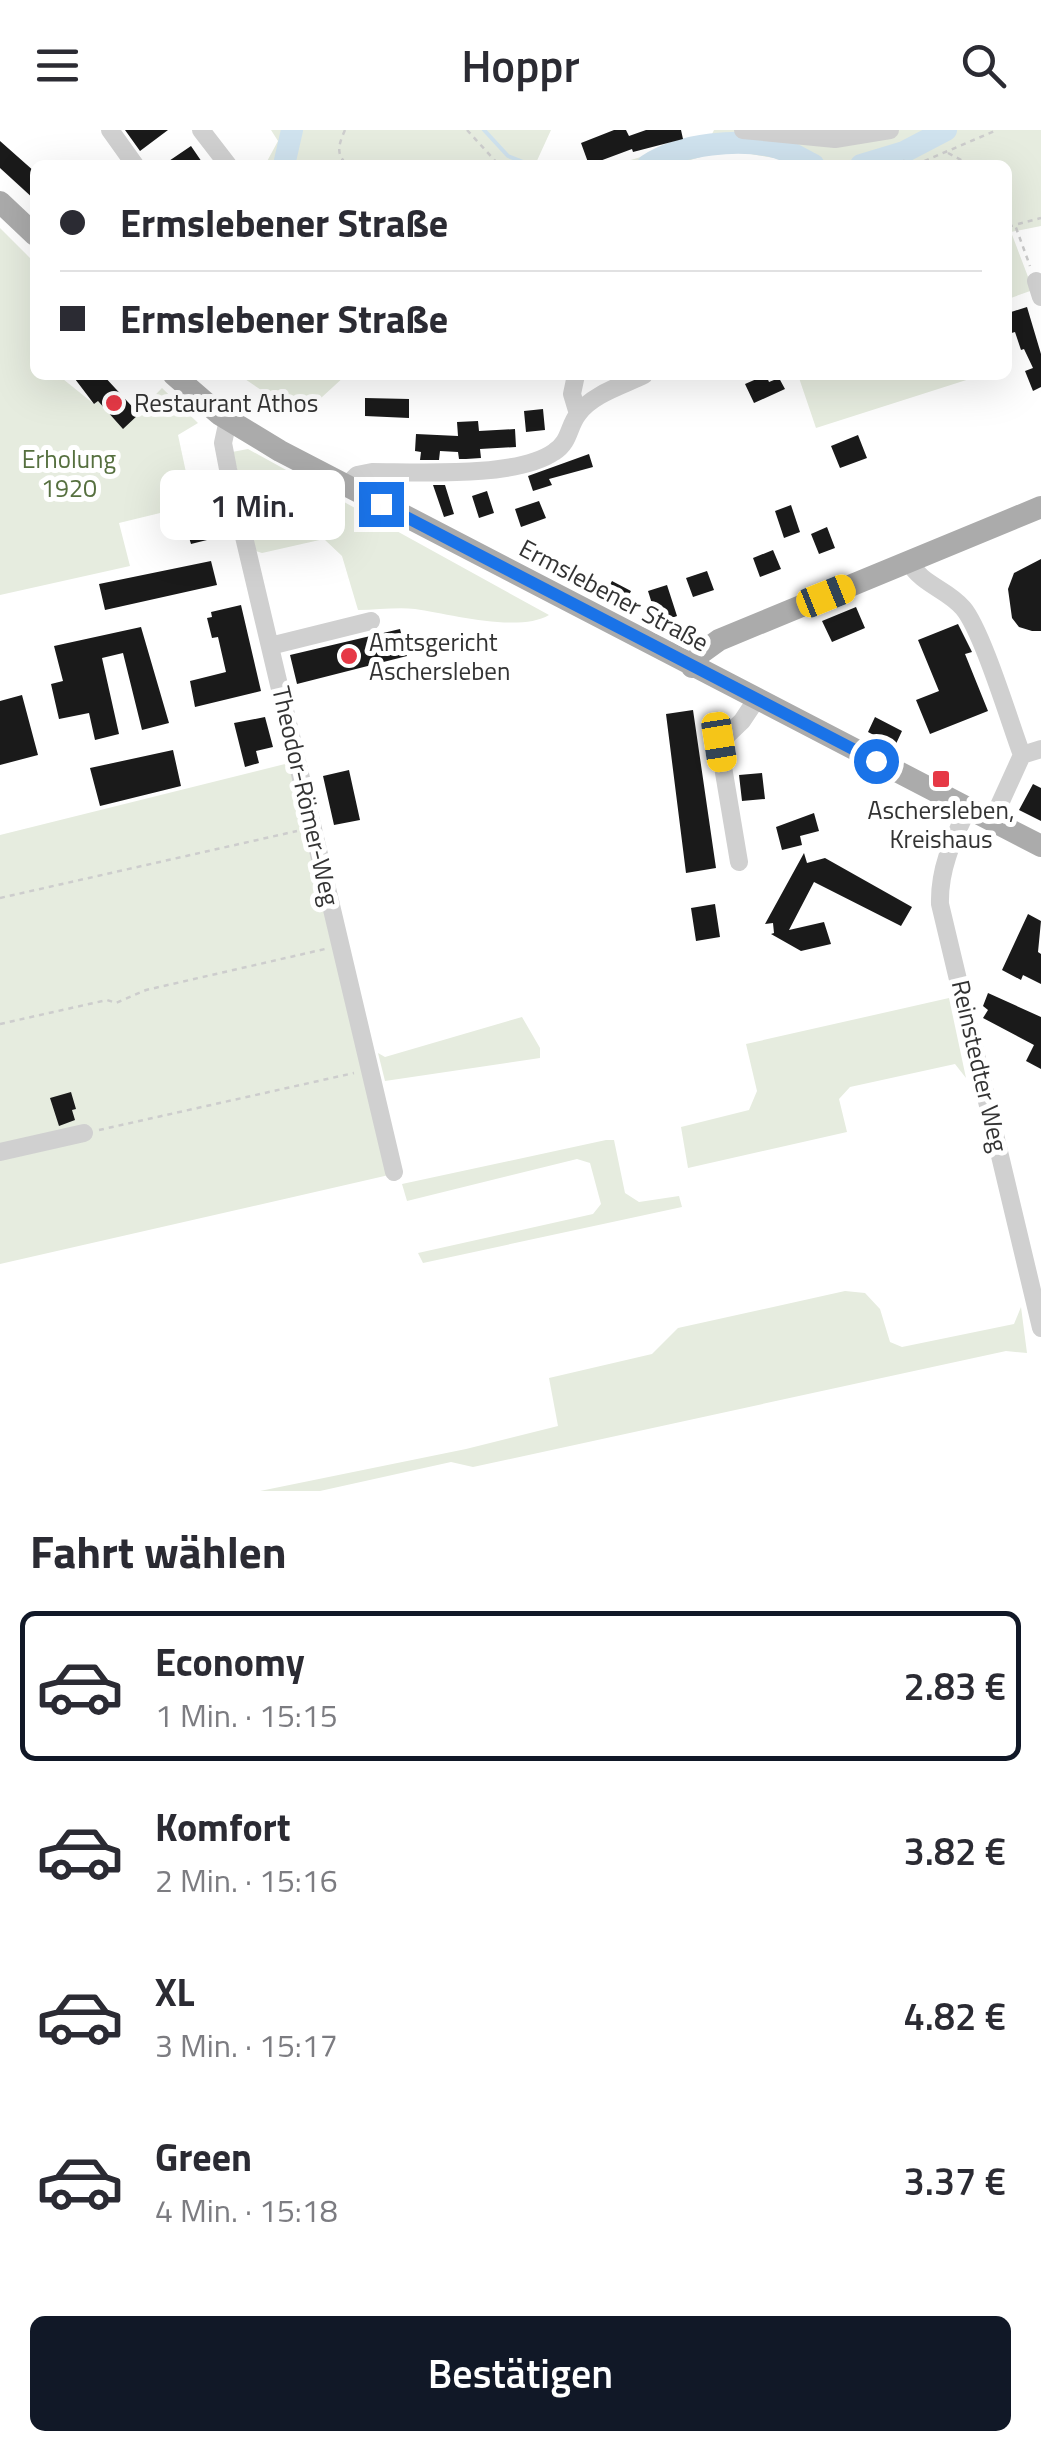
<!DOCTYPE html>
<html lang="de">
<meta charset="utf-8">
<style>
:root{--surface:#fff;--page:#f7f7f7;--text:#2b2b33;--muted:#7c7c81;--line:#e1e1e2;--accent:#111827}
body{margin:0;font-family:"Titillium Web",sans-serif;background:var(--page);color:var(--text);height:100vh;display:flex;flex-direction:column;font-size:38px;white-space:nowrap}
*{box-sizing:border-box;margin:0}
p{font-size:32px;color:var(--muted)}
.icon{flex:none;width:55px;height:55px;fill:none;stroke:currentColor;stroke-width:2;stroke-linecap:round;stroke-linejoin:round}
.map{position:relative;height:1361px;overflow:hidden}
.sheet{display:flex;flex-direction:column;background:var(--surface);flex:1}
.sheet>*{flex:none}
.banner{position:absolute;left:30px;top:30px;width:982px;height:220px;border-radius:15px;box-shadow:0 10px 40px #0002;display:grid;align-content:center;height:220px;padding:0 30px;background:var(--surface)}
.end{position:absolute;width:45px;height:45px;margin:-22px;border:12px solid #1a73e8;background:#fff;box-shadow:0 0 0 5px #fff}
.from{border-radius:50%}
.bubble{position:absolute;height:70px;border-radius:15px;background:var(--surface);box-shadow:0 10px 40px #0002;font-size:32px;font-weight:600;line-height:70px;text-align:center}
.car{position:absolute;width:30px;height:60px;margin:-30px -15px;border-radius:12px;box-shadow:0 0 8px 2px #0007;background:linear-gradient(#f5c518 24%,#345 0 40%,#f5c518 0 76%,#345 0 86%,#f5c518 0)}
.banner b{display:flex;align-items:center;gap:35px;height:95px;font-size:38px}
.banner b+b{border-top:2px solid var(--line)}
.banner i{width:25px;height:25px;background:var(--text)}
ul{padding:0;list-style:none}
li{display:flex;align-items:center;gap:30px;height:150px;margin:0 20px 15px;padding:0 10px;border:5px solid transparent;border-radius:15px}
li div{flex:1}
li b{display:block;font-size:38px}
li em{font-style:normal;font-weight:600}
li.on{border-color:var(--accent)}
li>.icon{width:90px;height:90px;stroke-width:1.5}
h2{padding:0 30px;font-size:45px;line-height:120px}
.button{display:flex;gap:20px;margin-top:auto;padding:20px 30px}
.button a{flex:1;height:115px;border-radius:15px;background:var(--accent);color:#fff;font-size:40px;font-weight:600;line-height:115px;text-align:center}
header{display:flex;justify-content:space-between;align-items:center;height:130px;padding:0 30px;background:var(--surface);font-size:45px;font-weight:600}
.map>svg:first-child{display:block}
</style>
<header><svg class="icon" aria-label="menu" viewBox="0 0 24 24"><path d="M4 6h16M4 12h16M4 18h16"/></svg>Hoppr<svg class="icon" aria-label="search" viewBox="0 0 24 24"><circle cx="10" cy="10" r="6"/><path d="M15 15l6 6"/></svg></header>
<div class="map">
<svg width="1041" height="1361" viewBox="0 0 1041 1361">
<rect width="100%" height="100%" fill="#fff"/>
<path fill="#e6ecdf" d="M271 0H551L535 35H265L278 11Z
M714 0H1041V96L1011 102 1033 160 1008 169V35H800L799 32 725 20 673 35H614L711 6Z
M0 98 35 133V245H58L94 274 98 271 123 298 162 258 198 293 178 305 193 375 119 393 130 436 0 465Z
M239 245H346L309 279 279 272Z
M798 245H982L816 298Z
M248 319 549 485C519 503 450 484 415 479 397 477 377 480 358 480L342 426 324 409 262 423 256 421 232 322Z
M289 633 389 1045 0 1134V705Z
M949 868 966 948 955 934 850 957 839 969 847 1002 688 1038 681 997 749 980 757 961 746 914Z
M522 887 540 918V928L385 951 378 923 385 927Z
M606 1010H614L625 1063 639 1072 679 1066 682 1077 423 1133 418 1123 593 1084 601 1074 590 1033 577 1029 407 1071 402 1054Z
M845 1161 865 1163 880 1179 890 1212 902 1217 1014 1194 1021 1177 1027 1223 1006 1221 473 1337 451 1332 320 1361H260L466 1319 558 1296 549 1248 652 1224 678 1198Z"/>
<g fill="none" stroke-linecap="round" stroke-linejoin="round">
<path stroke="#cfe2ee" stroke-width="4" d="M484 0 508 26 531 35"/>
<path stroke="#cfe2ee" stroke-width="22" d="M284 35 292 0
M648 35C680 14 741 7 778 18 790 21 803 30 814 35
M861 35 904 22 946 0"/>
</g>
<path fill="#1a1a1a" d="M125 0H168L140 21Z
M614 0H626L629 6 646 0H681L683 9 633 22 632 19 589 35 581 13Z
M0 11 35 42V70L0 38Z
M191 16 204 35H163Z
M1027 177 1041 224V257L1033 261 1025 241 1033 238 1024 219 1021 220 1015 202 1008 204V183Z
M72 245H103L139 284 123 299 98 271 94 274Z
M766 245 769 252 779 248 785 259 754 273 745 254Z
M365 268 409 269V288L365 286Z
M543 279 545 300 526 302 524 281Z
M478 291 479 301 515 299 516 317 480 319 481 328 466 329H459L458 322 440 321 439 330H420L421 322 415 321 416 304 458 306 457 292Z
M858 305 867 328 840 338 831 316Z
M589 324 593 337 549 349 552 355 533 361 528 346Z
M433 355H445L454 384 444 387Z
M487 361 494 383 479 388 472 366Z
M539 371 546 388 521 397 515 379Z
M791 375 800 402 784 408 775 381Z
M215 380 223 406 191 414 183 388Z
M827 397 835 418 819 424 811 404Z
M773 420 781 439 760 447 753 428Z
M1041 429V501H1032L1019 497 1012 488 1008 459 1014 443Z
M211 431 217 455 105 480 99 454Z
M707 441 714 460 693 467 686 448Z
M612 451 631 461 624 475 604 466Z
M667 455 677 486 658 493 648 461Z
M241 475 261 561 195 577 190 551 226 542 218 507 212 508 207 488 212 487 211 482Z
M856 477 865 498 832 512 822 491Z
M958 494 972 522 965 524 988 581 930 604 916 570 939 561 918 510Z
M141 497 169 593 142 600 123 523 102 528 119 604 95 610 89 583 59 589 51 554 63 551 54 516Z
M400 499 407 526 297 554 290 525Z
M22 565 38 625 0 635V571Z
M693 580 716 738 686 743 666 584Z
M265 587 273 617 256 621 259 633 245 637 234 593Z
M875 587 902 601 895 616 868 602Z
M173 620 181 656 100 676 90 638Z
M349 640 360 690 334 695 323 646Z
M762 643 765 669 742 671 739 645Z
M1033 654 1041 658V691L1019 680Z
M814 683 819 701 800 706 802 715 782 720 776 697Z
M804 723 807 733 825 728 912 777 901 796 814 752 789 800 824 792 831 814 801 821 771 804 774 803 773 793 765 794Z
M715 774 720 807 696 811 691 778Z
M1028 784 1041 791 1038 822 1041 824V854L1023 845 1021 850 1002 840Z
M988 863 1041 887V939L1026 931 1034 915 983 888 988 880 983 876Z
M71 962 76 979 72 980 75 990 59 996 50 968Z"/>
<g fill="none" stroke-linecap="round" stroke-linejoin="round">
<path stroke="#cdcdcd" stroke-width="2.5" stroke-dasharray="5 5" stroke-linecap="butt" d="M345 0C339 14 335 23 347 35
M467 0 499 35
M948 23 963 31V35
M903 30 905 35
M915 35 997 0
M1018 94 1041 88
M1008 97 1015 95 1030 136
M0 768 297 701
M0 894 107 870 116 873 146 860 325 819
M99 1000 354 943"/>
<path stroke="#d0d0d0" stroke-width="18" d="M110 0 135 35
M201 0 228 35
M743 0 835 9 890 0
M1036 151 1041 167
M576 245 572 264 578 284
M228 290 223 313 228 339 394 1042
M346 356 357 345 372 342C418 342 517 348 554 322 570 312 568 297 578 284 592 264 624 255 644 245
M909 432C922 455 947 459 963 478 982 500 1010 593 1022 625L992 691
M270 516 371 491
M1022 625 1041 619
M968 678C953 710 939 738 940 774L1041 1198
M739 732 719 613 742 591 756 570
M0 1022 84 1003"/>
<path stroke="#ababab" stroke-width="22" d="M0 72 35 105
M174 245 219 284 280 321 1041 716
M692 537 701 523 719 510 1041 377"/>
</g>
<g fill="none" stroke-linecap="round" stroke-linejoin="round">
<path stroke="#1a73e8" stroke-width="12" d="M381 374 876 631"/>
</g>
<g fill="#e63946" stroke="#fff" stroke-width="4">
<circle cx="114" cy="273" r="10"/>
<circle cx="349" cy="526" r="10"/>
<rect x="931" y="639" width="20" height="20" rx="5"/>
</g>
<g text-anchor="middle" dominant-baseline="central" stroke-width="10" stroke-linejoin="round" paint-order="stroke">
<g font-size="25" fill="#333" stroke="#fff" text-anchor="start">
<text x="134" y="273">Restaurant Athos</text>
<text x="369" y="512">Amtsgericht<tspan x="369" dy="29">Aschersleben</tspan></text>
<text x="941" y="680" text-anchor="middle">Aschersleben,<tspan x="941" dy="29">Kreishaus</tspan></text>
</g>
<g font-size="25" fill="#56703f" stroke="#fff">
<text x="69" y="329">Erholung<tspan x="69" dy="29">1920</tspan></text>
</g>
<g font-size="25" fill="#333" stroke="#fff">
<text transform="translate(614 465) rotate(28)">Ermslebener Straße</text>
<text transform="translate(306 666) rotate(77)">Theodor-Römer-Weg</text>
<text transform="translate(980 936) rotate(77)">Reinstedter Weg</text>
</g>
</g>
</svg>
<i class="end from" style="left:876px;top:631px"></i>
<i class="end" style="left:381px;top:374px"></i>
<div class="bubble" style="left:160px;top:340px;width:185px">1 Min.</div>
<i class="car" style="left:826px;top:466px;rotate:68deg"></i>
<i class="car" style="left:719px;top:612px;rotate:171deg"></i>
<div class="banner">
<b><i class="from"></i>Ermslebener Straße</b>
<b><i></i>Ermslebener Straße</b>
</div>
</div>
<section class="sheet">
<h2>Fahrt wählen</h2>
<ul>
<li class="on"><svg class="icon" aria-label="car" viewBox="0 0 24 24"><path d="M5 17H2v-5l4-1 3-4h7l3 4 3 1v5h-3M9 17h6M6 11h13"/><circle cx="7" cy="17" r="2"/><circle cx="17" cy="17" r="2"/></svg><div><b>Economy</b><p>1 Min. · 15:15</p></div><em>2.83 €</em></li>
<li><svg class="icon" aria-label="car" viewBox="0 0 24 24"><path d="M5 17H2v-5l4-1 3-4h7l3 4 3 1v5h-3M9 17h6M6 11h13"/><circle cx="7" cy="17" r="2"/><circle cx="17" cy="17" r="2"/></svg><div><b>Komfort</b><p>2 Min. · 15:16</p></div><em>3.82 €</em></li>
<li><svg class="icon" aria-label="car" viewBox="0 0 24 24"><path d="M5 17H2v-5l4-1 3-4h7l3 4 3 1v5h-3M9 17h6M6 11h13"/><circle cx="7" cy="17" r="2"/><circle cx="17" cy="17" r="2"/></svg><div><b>XL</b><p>3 Min. · 15:17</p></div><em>4.82 €</em></li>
<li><svg class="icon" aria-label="car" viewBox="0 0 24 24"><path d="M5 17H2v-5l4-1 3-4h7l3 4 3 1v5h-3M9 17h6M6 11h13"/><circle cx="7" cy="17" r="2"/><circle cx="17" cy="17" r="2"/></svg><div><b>Green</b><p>4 Min. · 15:18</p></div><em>3.37 €</em></li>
</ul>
<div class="button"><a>Bestätigen</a></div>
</section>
